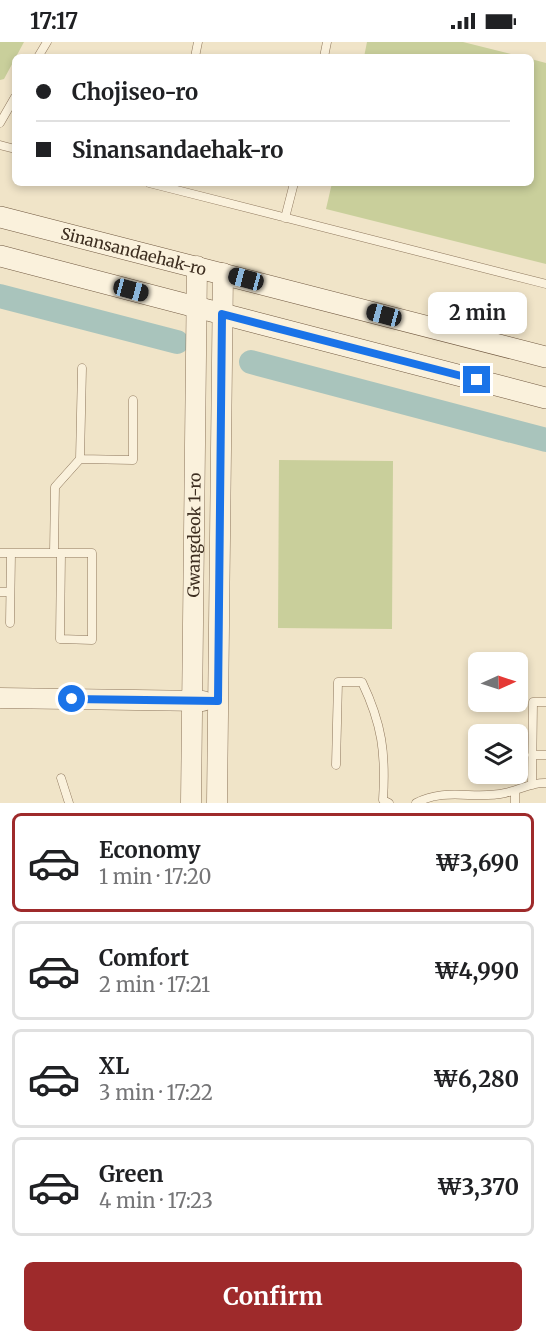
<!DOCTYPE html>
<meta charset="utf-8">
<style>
:root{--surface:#fff;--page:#f6f6f6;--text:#202124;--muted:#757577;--line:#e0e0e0;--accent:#9e2a2b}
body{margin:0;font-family:Merriweather,serif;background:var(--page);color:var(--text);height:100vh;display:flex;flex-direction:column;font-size:22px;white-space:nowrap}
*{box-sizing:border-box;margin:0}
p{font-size:20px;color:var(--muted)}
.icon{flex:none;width:33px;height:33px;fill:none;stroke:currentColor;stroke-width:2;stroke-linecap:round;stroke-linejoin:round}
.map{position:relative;height:761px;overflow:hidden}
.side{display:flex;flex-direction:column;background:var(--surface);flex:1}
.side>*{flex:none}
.guide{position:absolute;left:12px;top:12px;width:522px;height:132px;border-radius:9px;box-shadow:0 3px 9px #0003;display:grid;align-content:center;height:132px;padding:0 24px;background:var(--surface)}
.needle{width:39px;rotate:87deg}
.fabs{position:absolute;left:468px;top:610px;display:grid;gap:12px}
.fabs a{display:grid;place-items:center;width:60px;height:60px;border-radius:9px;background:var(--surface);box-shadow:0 3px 9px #0003;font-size:30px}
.end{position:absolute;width:27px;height:27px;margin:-14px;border:8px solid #1a73e8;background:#fff;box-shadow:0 0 0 3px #fff}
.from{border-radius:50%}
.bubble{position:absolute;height:42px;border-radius:9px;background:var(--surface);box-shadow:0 3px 9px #0003;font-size:20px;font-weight:700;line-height:42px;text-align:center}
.car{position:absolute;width:18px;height:36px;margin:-18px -9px;border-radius:8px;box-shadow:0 0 4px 2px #0007;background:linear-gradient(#222 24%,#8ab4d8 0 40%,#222 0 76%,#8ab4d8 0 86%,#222 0)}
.guide b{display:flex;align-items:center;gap:21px;height:57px;font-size:22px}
.guide b+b{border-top:2px solid var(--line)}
.guide i{width:15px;height:15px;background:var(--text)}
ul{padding:10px 0 0;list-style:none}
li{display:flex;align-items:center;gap:18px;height:99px;margin:0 12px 9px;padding:0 12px;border:3px solid var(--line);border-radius:9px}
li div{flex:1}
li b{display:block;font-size:22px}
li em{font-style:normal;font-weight:700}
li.active{border-color:var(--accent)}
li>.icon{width:54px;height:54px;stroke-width:1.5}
.primary-button{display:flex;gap:12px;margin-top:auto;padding:12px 24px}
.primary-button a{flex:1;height:69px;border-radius:9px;background:var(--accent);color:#fff;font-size:24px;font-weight:700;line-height:69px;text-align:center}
.status{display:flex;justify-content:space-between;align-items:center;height:42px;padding:0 30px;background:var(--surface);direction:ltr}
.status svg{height:16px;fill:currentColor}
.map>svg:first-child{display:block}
</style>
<div class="status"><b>17:17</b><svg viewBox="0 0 49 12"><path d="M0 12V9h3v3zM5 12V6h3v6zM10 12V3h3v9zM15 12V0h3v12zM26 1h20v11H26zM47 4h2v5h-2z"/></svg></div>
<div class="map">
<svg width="546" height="761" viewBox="0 0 546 761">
<rect width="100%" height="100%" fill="#f0e4c8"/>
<path fill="#c9cf9b" d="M0 0H24L4 37 0 38Z
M367 0H463L523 15H364Z
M531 17 546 21V222L326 167 332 141H531Z
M279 418 393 419 392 587 278 586Z"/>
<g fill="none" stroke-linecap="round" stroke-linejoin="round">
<path stroke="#a9c4bc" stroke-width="24" d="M0 254 177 300
M251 320 546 398"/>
<defs>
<path id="service" d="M38 15 47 0
M195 15 198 0
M324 15 327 0
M0 81 15 55
M0 103 15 107
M149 141 546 242
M285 176 294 141
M80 417 133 418V358
M0 511H92V598L60 597 61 511
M54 511 55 445 80 417 82 326
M0 550H10
M10 581 11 511
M532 713H546
M336 723 338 640H362C382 682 386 711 383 758L389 761
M61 736 69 761
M532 743 533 660H546
M416 761C445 745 475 758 505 751 519 748 532 740 546 741
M515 761V749"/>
<g id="tertiary">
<path d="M0 656 203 659"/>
<path id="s1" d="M191 761 197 224"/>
<path d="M217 761 223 231"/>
</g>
<g id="secondary">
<path id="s2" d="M0 175 546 315"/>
<path d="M0 214 546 356"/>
</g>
</defs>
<use href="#service" stroke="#8d765c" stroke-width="9"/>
<use href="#tertiary" stroke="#8d765c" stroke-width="21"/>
<use href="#secondary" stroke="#6f573f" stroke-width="22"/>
<use href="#service" stroke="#faf1dc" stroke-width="8"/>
<use href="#tertiary" stroke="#faf1dc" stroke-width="20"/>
<use href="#secondary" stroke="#faf1dc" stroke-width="21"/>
</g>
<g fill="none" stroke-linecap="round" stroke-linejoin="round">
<path stroke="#1a73e8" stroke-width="8" d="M72 657 218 659 222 272 477 338"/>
</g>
<g text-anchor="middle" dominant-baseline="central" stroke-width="5" stroke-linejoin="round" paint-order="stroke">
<g font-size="16" fill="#3d2e20" stroke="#f7eed8">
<text stroke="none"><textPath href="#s2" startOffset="138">Sinansandaehak-ro</textPath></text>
<text stroke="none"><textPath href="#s1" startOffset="268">Gwangdeok 1-ro</textPath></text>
</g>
</g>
</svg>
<div class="fabs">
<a><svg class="needle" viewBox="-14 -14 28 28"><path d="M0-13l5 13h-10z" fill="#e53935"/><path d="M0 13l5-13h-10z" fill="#757577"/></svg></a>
<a><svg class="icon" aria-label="layers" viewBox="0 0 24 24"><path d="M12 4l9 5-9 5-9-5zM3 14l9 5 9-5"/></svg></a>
</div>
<i class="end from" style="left:72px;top:657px"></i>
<i class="end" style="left:477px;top:338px"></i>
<div class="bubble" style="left:428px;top:250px;width:99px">2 min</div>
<i class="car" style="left:246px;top:237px;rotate:285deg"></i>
<i class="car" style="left:131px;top:248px;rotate:105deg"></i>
<i class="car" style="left:384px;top:273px;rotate:285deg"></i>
<div class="guide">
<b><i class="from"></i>Chojiseo-ro</b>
<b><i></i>Sinansandaehak-ro</b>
</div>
</div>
<section class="side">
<ul>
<li class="active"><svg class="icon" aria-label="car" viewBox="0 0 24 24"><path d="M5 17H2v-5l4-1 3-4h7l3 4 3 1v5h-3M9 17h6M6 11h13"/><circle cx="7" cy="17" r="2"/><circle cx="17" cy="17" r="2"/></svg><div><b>Economy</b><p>1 min · 17:20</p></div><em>₩3,690</em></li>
<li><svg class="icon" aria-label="car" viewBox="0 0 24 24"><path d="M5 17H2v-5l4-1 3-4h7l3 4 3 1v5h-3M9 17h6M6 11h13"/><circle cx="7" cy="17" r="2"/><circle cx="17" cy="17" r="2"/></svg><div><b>Comfort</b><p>2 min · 17:21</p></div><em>₩4,990</em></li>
<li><svg class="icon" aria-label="car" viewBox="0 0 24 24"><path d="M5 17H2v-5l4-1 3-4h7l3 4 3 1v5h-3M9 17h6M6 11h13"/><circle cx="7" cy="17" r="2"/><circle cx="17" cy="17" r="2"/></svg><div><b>XL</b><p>3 min · 17:22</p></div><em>₩6,280</em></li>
<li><svg class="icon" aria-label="car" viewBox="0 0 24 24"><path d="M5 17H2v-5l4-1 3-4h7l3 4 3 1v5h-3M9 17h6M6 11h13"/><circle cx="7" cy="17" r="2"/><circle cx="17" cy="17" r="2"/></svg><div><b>Green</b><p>4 min · 17:23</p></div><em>₩3,370</em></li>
</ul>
<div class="primary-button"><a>Confirm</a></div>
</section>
